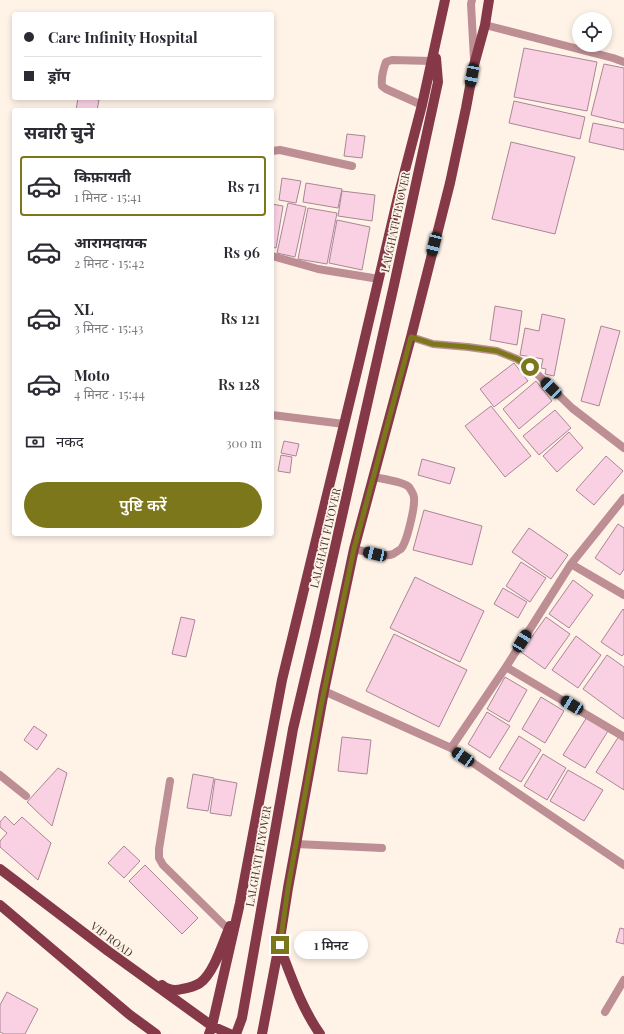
<!DOCTYPE html>
<html lang="hi">
<meta charset="utf-8">
<style>
:root{--surface:#fff;--page:#f7f7f7;--text:#2b2b33;--muted:#7c7c81;--line:#e1e1e2;--accent:#7d771b}
body{margin:0;font-family:"Playfair Display","Noto Sans Devanagari",serif;background:var(--page);color:var(--text);height:100vh;display:flex;flex-direction:column;font-size:15px;white-space:nowrap}
*{box-sizing:border-box;margin:0}
p{font-size:13px;color:var(--muted)}
.icon{flex:none;width:22px;height:22px;fill:none;stroke:currentColor;stroke-width:2;stroke-linecap:round;stroke-linejoin:round}
.map{position:relative;flex:1;overflow:hidden}
.drawer{position:absolute;left:12px;top:108px;width:262px;height:428px;display:flex;flex-direction:column;background:var(--surface);border-radius:4px;box-shadow:0 2px 6px #0003}
.drawer>*{flex:none}
.hud{position:absolute;left:12px;top:12px;width:262px;height:88px;border-radius:4px;box-shadow:0 2px 6px #0003;display:grid;align-content:center;height:88px;padding:0 12px;background:var(--surface)}
.fabs{position:absolute;left:572px;top:12px;display:grid;gap:8px}
.fabs a{display:grid;place-items:center;width:40px;height:40px;border-radius:50%;background:var(--surface);box-shadow:0 2px 6px #0003;font-size:20px}
.end{position:absolute;width:18px;height:18px;margin:-9px;border:5px solid #7d771b;background:#fff;box-shadow:0 0 0 2px #fff}
.from{border-radius:50%}
.bubble{position:absolute;height:28px;border-radius:14px;background:var(--surface);box-shadow:0 2px 6px #0003;font-size:13px;font-weight:600;line-height:28px;text-align:center}
.car{position:absolute;width:12px;height:24px;margin:-12px -6px;border-radius:5px;box-shadow:0 0 3px 1px #0007;background:linear-gradient(#222 24%,#8ab4d8 0 40%,#222 0 76%,#8ab4d8 0 86%,#222 0)}
.hud b{display:flex;align-items:center;gap:14px;height:38px;font-size:15px}
.hud b+b{border-top:1px solid var(--line)}
.hud i{width:10px;height:10px;background:var(--text)}
ul{padding:0;list-style:none}
li{display:flex;align-items:center;gap:12px;height:60px;margin:0 8px 6px;padding:0 4px;border:2px solid transparent;border-radius:4px}
li div{flex:1}
li b{display:block;font-size:15px}
li em{font-style:normal;font-weight:600}
li.active{border-color:var(--accent)}
li>.icon{width:36px;height:36px;stroke-width:1.5}
h2{padding:0 12px;font-size:18px;line-height:48px}
.pay{display:flex;align-items:center;gap:10px;height:44px;padding:0 12px;font-size:15px}
.pay p{margin-inline-start:auto}
.button{display:flex;gap:8px;margin-top:auto;padding:8px 12px}
.button a{flex:1;height:46px;border-radius:24px;background:var(--accent);color:#fff;font-size:16px;font-weight:600;line-height:46px;text-align:center}
.map>svg:first-child{display:block}
</style>
<div class="map">
<svg width="624" height="1034" viewBox="0 0 624 1034">
<rect width="100%" height="100%" fill="#fff3e8"/>
<path fill="#fad1e3" stroke="#aa8696" d="M524 48 597 62 587 111 514 97Z
M604 64 624 68V123L591 115Z
M78 98H87L99 100 97 110H76Z
M514 101 585 117 580 139 509 123Z
M593 123 624 129V150L589 142Z
M347 134 365 136 362 158 344 156Z
M511 142 575 157 555 234 492 219Z
M282 178 301 181 296 203 279 200Z
M306 183 342 189 338 208 303 202Z
M342 191 375 195 372 221 338 216Z
M288 203 306 207 295 257 277 253Z
M272 204 283 206 276 248 272 247Z
M308 208 337 213 327 264 298 259Z
M337 220 370 227 362 270 329 263Z
M495 306 522 311 517 345 490 340Z
M542 314 565 319 554 376 545 374 546 369 541 368 543 359 520 355 525 328 539 331Z
M601 326 620 331 599 406 581 401Z
M514 363 528 381 494 407 480 389Z
M536 381 552 401 519 429 503 409Z
M491 406 531 456 505 477 465 426Z
M555 410 571 428 539 455 523 436Z
M569 432 583 448 557 472 543 456Z
M284 441 299 444 296 456 281 453Z
M281 455 292 457 290 473 278 471Z
M606 456 623 471 594 505 576 490Z
M422 459 455 468 450 484 418 475Z
M424 510 482 526 472 565 413 550Z
M618 524 624 528V569L620 575 595 558Z
M529 528 568 555 551 579 512 552Z
M521 562 546 578 530 602 506 586Z
M415 577 484 611 460 662 390 628Z
M573 580 593 595 569 628 549 614Z
M503 588 527 602 518 618 494 604Z
M623 609 624 610V654L622 656 601 642Z
M181 617 195 620 186 657 172 654Z
M546 617 570 634 545 669 521 652Z
M394 634 467 670 439 727 366 691Z
M576 636 601 655 578 688 552 670Z
M607 655 624 667V719L583 689Z
M505 677 527 690 509 722 487 709Z
M541 697 564 711 545 743 522 729Z
M487 712 510 726 490 758 468 744Z
M587 717 608 731 585 768 563 755Z
M34 726 47 735 37 750 24 740Z
M519 736 541 750 521 782 499 769Z
M619 736 624 739V790L596 772Z
M342 737 371 740 367 774 338 771Z
M543 754 566 768 547 800 524 786Z
M58 768 67 773 52 826 27 802Z
M568 770 603 790 584 821 550 801Z
M193 774 214 778 208 811 187 808Z
M215 779 237 783 231 816 210 813Z
M5 816 14 825 22 817 51 843 38 880 0 847V841L7 833 0 827V822Z
M124 846 140 861 124 878 108 863Z
M145 865 198 918 182 934 129 881Z
M620 928 624 929V944L616 942Z
M7 992 38 1009 25 1034H4L0 1032V1005Z"/>
<g fill="none" stroke-linecap="round" stroke-linejoin="round">
<path stroke="#bd8f94" stroke-width="8" d="M472 0 471 4 474 59
M422 105 386 89 382 86C381 78 383 70 386 62L392 60 432 61
M272 415 344 424
M354 549C364 551 384 558 393 554 395 553 399 550 401 549 407 542 415 507 414 498 414 494 411 490 409 487 402 481 383 479 373 477
M0 775 26 796
M170 781 159 849V858L163 865 229 930"/>
<path stroke="#bd8f94" stroke-width="8" d="M485 25 613 58 624 62
M272 151 280 150 352 166
M272 256 318 269 379 279
M411 337 433 344 468 347 497 351 517 359 530 367 572 408 624 448
M571 564 624 595
M506 667 624 737
M324 691 451 748 624 865
M451 748 506 667 571 564 624 498
M296 844 382 848
M605 1012 624 980"/>
<path stroke="#853847" stroke-width="10" d="M0 869 108 951 212 1026 230 1034
M0 905 130 1015 156 1034
M279 945C291 976 301 1007 320 1034
M162 985C168 990 175 991 182 989 188 988 194 987 200 983 214 973 223 942 230 926
M209 1034 212 1026 240 903 282 680 359 363 398 197 422 105 445 0
M236 1034 242 1018 293 729 315 636 394 285 438 82 436 58
M262 1034 279 945 288 888 324 691 354 549 411 337 450 183 466 108 474 65 485 25 489 0"/>
</g>
<g fill="none" stroke-linecap="round" stroke-linejoin="round">
<path stroke="#7d771b" stroke-width="5" d="M280 945 288 888 321 706 354 549 411 337 433 344 468 347 497 351 517 359 530 367"/>
</g>
<g text-anchor="middle" dominant-baseline="central" stroke-width="3.5" stroke-linejoin="round" paint-order="stroke">
<g font-size="11" fill="#41362b" stroke="#fff3e8">
<text transform="translate(395 222) rotate(-78)">LALGHATI FLYOVER</text>
<text transform="translate(325 538) rotate(-77)">LALGHATI FLYOVER</text>
<text transform="translate(258 856) rotate(-80)">LALGHATI FLYOVER</text>
<text transform="translate(112 939) rotate(37)">VIP ROAD</text>
</g>
</g>
</svg>
<div class="fabs">
<a><svg class="icon" aria-label="locate" viewBox="0 0 24 24"><circle cx="12" cy="12" r="6"/><path d="M12 2v4M12 18v4M2 12h4M18 12h4"/></svg></a>
</div>
<i class="end from" style="left:530px;top:367px"></i>
<i class="end" style="left:280px;top:945px"></i>
<div class="bubble" style="left:294px;top:931px;width:74px">1 मिनट</div>
<i class="car" style="left:472px;top:75px;rotate:191deg"></i>
<i class="car" style="left:434px;top:244px;rotate:194deg"></i>
<i class="car" style="left:551px;top:388px;rotate:315deg"></i>
<i class="car" style="left:375px;top:554px;rotate:283deg"></i>
<i class="car" style="left:522px;top:641px;rotate:32deg"></i>
<i class="car" style="left:572px;top:705px;rotate:301deg"></i>
<i class="car" style="left:463px;top:757px;rotate:304deg"></i>
<div class="hud">
<b><i class="from"></i>Care Infinity Hospital</b>
<b><i></i>ड्रॉप</b>
</div>
<section class="drawer">
<h2>सवारी चुनें</h2>
<ul>
<li class="active"><svg class="icon" aria-label="car" viewBox="0 0 24 24"><path d="M5 17H2v-5l4-1 3-4h7l3 4 3 1v5h-3M9 17h6M6 11h13"/><circle cx="7" cy="17" r="2"/><circle cx="17" cy="17" r="2"/></svg><div><b>किफ़ायती</b><p>1 मिनट · 15:41</p></div><em>Rs 71</em></li>
<li><svg class="icon" aria-label="car" viewBox="0 0 24 24"><path d="M5 17H2v-5l4-1 3-4h7l3 4 3 1v5h-3M9 17h6M6 11h13"/><circle cx="7" cy="17" r="2"/><circle cx="17" cy="17" r="2"/></svg><div><b>आरामदायक</b><p>2 मिनट · 15:42</p></div><em>Rs 96</em></li>
<li><svg class="icon" aria-label="car" viewBox="0 0 24 24"><path d="M5 17H2v-5l4-1 3-4h7l3 4 3 1v5h-3M9 17h6M6 11h13"/><circle cx="7" cy="17" r="2"/><circle cx="17" cy="17" r="2"/></svg><div><b>XL</b><p>3 मिनट · 15:43</p></div><em>Rs 121</em></li>
<li><svg class="icon" aria-label="car" viewBox="0 0 24 24"><path d="M5 17H2v-5l4-1 3-4h7l3 4 3 1v5h-3M9 17h6M6 11h13"/><circle cx="7" cy="17" r="2"/><circle cx="17" cy="17" r="2"/></svg><div><b>Moto</b><p>4 मिनट · 15:44</p></div><em>Rs 128</em></li>
</ul>
<div class="pay"><svg class="icon" aria-label="cash" viewBox="0 0 24 24"><path d="M3 7h18v10H3z"/><circle cx="12" cy="12" r="2"/></svg>नकद<p>300 m</p></div>
<div class="button"><a>पुष्टि करें</a></div>
</section>
</div>
